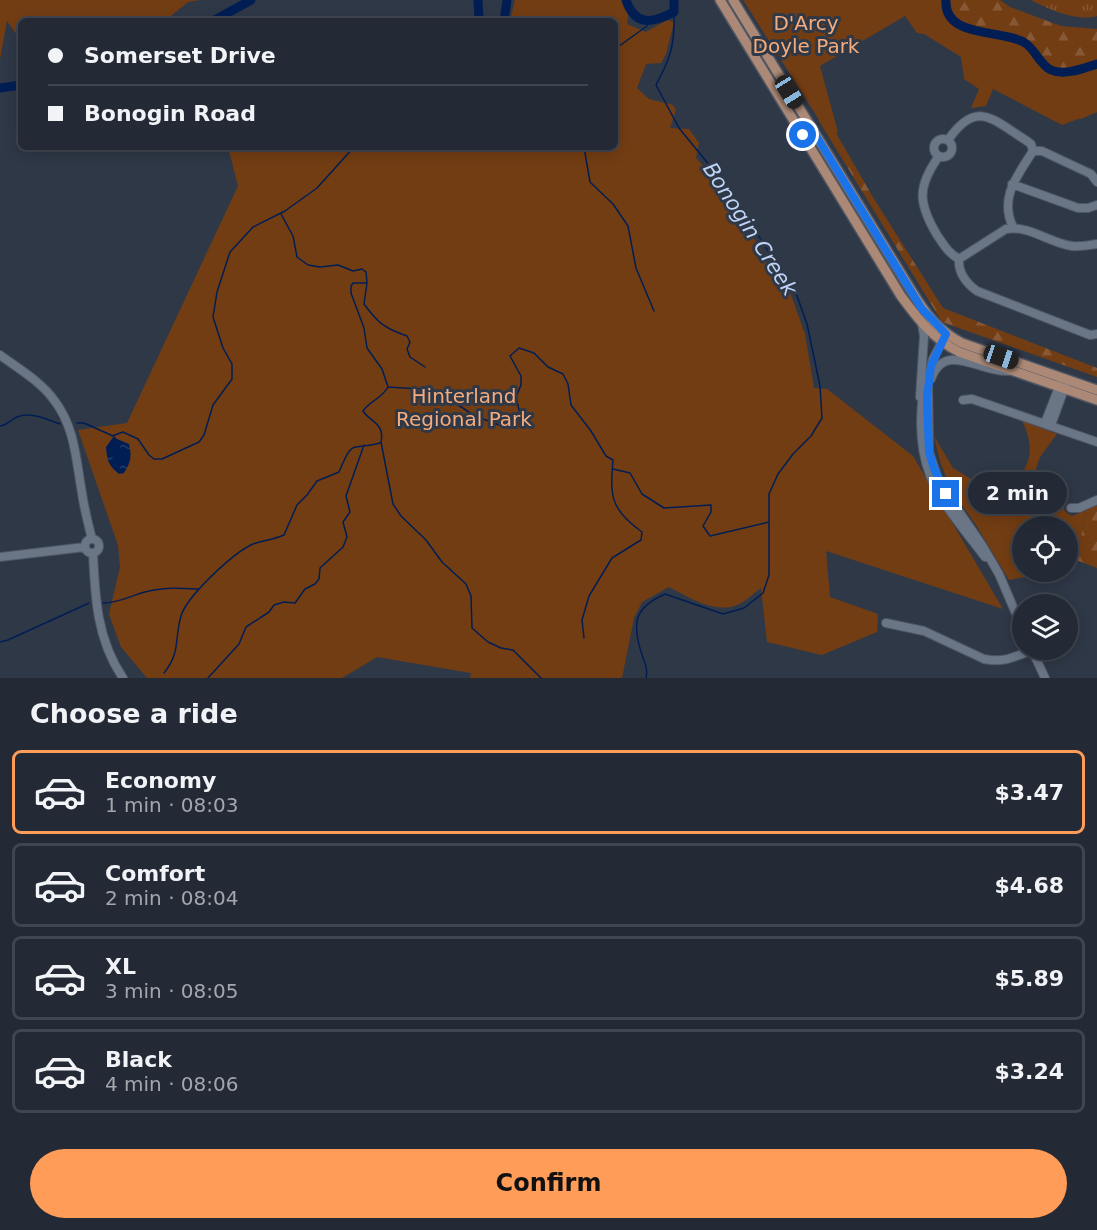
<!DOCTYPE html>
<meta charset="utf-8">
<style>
:root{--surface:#232a35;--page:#2b323d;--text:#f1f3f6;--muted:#a3a7ad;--line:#404650;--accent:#fe9c58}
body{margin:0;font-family:"DejaVu Sans",sans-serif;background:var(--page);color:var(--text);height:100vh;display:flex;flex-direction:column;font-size:22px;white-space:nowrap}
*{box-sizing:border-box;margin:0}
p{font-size:20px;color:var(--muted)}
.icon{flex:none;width:33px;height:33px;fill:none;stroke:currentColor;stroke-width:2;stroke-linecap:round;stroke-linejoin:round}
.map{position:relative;height:678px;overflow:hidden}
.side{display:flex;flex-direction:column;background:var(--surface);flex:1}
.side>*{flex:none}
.guide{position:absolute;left:18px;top:18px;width:600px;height:132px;border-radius:9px;box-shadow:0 3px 15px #0003,0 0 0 2px var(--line);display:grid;align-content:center;height:132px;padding:0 30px;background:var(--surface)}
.controls{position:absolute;left:1012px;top:516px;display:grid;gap:12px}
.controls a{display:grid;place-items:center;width:66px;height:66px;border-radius:50%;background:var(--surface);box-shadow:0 3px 15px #0003,0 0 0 2px var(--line);font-size:30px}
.end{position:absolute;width:27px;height:27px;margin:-14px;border:8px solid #1a73e8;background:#fff;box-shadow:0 0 0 3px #fff}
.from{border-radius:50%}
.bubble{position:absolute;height:42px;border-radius:21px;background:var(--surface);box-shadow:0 3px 15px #0003,0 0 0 2px var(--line);font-size:20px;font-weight:800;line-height:42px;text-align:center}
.car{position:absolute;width:18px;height:36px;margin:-18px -9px;border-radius:8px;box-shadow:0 0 4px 2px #0007;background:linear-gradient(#222 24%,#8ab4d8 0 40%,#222 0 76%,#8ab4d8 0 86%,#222 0)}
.guide b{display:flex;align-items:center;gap:21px;height:57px;font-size:22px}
.guide b+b{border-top:2px solid var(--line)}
.guide i{width:15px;height:15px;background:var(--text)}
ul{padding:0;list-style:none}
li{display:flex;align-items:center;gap:18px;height:84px;margin:0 12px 9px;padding:0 18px;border:3px solid var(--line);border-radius:9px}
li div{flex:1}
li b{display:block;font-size:22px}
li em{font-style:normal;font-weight:800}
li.active{border-color:var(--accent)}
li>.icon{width:54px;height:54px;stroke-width:1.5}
h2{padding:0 30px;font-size:27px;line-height:72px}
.action{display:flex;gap:12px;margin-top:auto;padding:12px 30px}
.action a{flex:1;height:69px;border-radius:36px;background:var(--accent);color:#111;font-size:24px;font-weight:800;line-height:69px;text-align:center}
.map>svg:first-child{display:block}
</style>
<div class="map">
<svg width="1097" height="678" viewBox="0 0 1097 678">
<defs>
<pattern id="grass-tufts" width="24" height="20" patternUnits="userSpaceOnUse" patternTransform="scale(1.5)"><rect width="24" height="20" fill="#733d13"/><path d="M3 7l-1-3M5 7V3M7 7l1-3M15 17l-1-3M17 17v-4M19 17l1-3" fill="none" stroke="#865835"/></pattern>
<pattern id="forest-firs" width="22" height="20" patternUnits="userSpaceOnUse" patternTransform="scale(1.5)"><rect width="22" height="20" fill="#733d13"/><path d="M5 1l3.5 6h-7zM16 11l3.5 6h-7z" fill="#865835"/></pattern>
<pattern id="water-ripples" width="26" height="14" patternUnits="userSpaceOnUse" patternTransform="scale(1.5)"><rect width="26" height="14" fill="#001e54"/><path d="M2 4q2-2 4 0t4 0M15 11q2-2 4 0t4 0" fill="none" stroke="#243e6c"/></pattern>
</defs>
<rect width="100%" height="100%" fill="#2f3847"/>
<path fill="url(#grass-tufts)" d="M1031 0H1097V16C1077 22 1048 9 1031 0Z"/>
<path fill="url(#forest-firs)" d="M910 0H1000L1010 7 1061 26 1097 29V112L1081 119 996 76 905 14 818 66 836 133 874 199 943 308 1097 368V377L942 322 819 121 807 65Z
M1097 505V568L1076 560 1086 510Z"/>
<path fill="#733d13" d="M0 0H200L188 2 165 21H21V41L7 21 0 59Z
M515 0H631L627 24 646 32 667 20 674 22 666 54 661 63 646 64 637 88 649 99 673 105 676 110 670 128 689 129 699 143 696 158 715 179 791 295 805 334 814 388 827 389 913 456 1003 609 826 551 830 597 878 614 877 632 822 655 767 642 761 588C754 593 745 602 737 605 715 614 688 597 669 587L642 602 634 618 622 678H470L471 673 377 657 342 678H147L121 647 109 614 120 567 118 545 78 430 127 423 238 186 228 147H615V21H510Z
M743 0H946C943 39 1004 29 1025 43 1035 49 1040 65 1051 70 1065 76 1084 68 1097 64V112L1062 125 993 89 986 106 971 108 979 89 964 79 961 57 924 34 917 33 905 16 820 66 838 132 830 137Z
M1022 421 1057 434 1040 457 1034 475 1042 479 1062 499C1063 508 1063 512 1072 516L1086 510 1076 560 1068 565V526H1023V572H1050L1009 580 976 525 950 488 940 461 934 436 953 468 991 491C1000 486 1018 479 1023 471 1034 456 1030 436 1022 421Z"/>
<path fill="url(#water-ripples)" d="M114 436 117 439 129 444C132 456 131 462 124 473L119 474C108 465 107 460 106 447Z"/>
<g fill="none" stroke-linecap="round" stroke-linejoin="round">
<path stroke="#001e54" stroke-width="1.5" d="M615 49 647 26 648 20
M584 147 590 182 613 204 628 226 636 268 654 311
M281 214 293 236 297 257 308 265 320 267 338 265 353 271 362 269 366 272 367 283 364 304C378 323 384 328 407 336L410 342 407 349 410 357 425 367
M367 283H353L351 286V293L364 328 367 348 382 369 388 387C382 398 370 401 363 411 370 422 385 423 381 442L393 504 401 516 426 540 442 562 466 584 471 596 472 628 488 642 501 648 513 650 541 678
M388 387 435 390 475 416 499 425H512L520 414 516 397 521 385V376L510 356 519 348 534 353 548 367 563 374 568 384 571 405 591 431 606 456 613 460C610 496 610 509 642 532L641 540 612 558 589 596 582 620 584 638
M77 423H84L113 436
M0 426C8 425 10 420 17 417 30 411 48 420 60 424
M112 436 123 432 138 439 149 455 154 459H162L199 442 204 435 213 405 232 379V364L223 348 213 317 217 292 230 252 253 227 285 211 317 188 354 147
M613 469 630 473 642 494 664 508 711 505V512L703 526 710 536 769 522
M103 603C119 603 130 596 145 592 163 587 180 588 198 589
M0 642 8 640 89 603
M164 673C181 652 174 640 181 616 187 596 233 553 253 544 263 540 273 540 284 535L297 505 307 495 317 481 339 472C353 438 350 451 380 443
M208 678 239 644 246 627 269 612 274 605 284 602 295 603 305 589 315 584 319 579 320 568 343 547 347 537 343 522 350 512 346 496 364 445
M646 678C648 670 645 663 642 655 632 624 633 608 665 594L723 614 744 608 763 593 769 575V494L778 474 793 454 811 436 822 418 820 386 807 324 797 296 728 188 679 128 656 85C671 57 675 44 674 12"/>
<path stroke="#001e54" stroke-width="9" d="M478 0 479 21
M626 0C635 27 653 23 674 12V0
M946 0C943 39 1004 29 1025 43 1035 49 1040 65 1051 70 1065 76 1084 68 1097 64
M213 21 251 0
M504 21 507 0
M0 88 21 85"/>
<defs>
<path id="minor" d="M934 148a9 9 0 1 1 18 0a9 9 0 1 1-18 0Z
M948 140C977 98 993 120 1027 141L1031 144 1033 151
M1033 151H1042L1091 174 1097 182
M939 156C917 187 918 203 937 235 944 245 948 253 959 259
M1012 184 1078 208H1088L1097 205
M1013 227C999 198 1017 176 1033 151
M959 259C958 273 966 283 977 291L1090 335 1097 334
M959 259 1006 229C1030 225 1049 243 1072 246 1081 247 1089 245 1097 244
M944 338 933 359 928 381 929 452 939 482 982 545 999 574 1023 630
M0 355C19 369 40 381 54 400 75 427 76 460 82 493 84 508 88 523 92 539
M931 379C945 340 980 373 1009 371
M923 393C913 473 940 498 985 557
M920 397 924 336 922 324
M963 400 972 399 1097 442
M1045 423 1061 382
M1051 425 1066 384
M1071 508H1079L1097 500
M85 546a7 7 0 1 1 14 0a7 7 0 1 1-14 0Z
M93 553C95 598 97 640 123 678
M0 557 85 547
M886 623 924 631 984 659C1003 663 1015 657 1032 650
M1032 650 1045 678"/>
<path id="major" d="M720 0 901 296C918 319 933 339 959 352L1097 400
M733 0 911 290C925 313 938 331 962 343L1097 390"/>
</defs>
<use href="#minor" stroke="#4f5663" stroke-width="10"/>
<use href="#major" stroke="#4f5663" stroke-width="12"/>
<use href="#minor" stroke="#6a7586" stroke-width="8"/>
<use href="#major" stroke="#ab8976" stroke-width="9"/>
</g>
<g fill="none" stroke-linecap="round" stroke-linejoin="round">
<path stroke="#1a73e8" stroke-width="8" d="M803 135 812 129 922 309 946 334 931 366 927 397 929 452 933 466 946 494"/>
</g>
<g text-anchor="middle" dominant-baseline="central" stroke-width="6" stroke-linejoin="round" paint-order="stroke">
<g font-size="20" fill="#f5ab7b" stroke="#2f3847">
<text x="806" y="23">D'Arcy<tspan x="806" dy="23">Doyle Park</tspan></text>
<text x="464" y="396">Hinterland<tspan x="464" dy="23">Regional Park</tspan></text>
</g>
<g font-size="21" font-style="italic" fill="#bfd4f7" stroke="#2f3847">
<text transform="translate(750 229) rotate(57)">Bonogin Creek</text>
</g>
</g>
</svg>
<div class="controls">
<a><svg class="icon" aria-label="locate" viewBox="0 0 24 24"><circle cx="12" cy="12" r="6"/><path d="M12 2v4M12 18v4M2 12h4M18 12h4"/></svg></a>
<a><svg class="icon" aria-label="layers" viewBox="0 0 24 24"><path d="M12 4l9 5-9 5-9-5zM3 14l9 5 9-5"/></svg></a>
</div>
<i class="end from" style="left:803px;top:135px"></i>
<i class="end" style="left:946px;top:494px"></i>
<div class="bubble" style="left:968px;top:472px;width:99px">2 min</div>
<i class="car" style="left:789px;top:92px;rotate:148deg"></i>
<i class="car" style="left:1001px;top:357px;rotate:109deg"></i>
<div class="guide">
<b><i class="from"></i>Somerset Drive</b>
<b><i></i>Bonogin Road</b>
</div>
</div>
<section class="side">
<h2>Choose a ride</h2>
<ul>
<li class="active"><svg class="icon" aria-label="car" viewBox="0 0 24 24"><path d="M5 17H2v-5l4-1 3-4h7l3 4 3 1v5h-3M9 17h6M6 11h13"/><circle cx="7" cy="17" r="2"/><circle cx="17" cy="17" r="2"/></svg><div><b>Economy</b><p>1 min · 08:03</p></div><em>$3.47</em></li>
<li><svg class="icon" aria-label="car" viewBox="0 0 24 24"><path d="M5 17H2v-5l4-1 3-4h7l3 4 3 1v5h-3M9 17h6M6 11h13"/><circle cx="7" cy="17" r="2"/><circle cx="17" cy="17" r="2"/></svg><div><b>Comfort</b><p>2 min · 08:04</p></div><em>$4.68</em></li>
<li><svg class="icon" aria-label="car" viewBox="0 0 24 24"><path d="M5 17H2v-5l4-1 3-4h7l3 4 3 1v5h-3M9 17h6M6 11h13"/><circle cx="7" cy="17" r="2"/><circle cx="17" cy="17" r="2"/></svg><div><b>XL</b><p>3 min · 08:05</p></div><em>$5.89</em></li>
<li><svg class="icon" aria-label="car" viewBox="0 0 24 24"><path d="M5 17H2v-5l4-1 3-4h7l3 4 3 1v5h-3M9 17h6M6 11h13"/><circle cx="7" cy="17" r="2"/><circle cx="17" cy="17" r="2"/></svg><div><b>Black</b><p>4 min · 08:06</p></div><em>$3.24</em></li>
</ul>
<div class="action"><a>Confirm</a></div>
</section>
